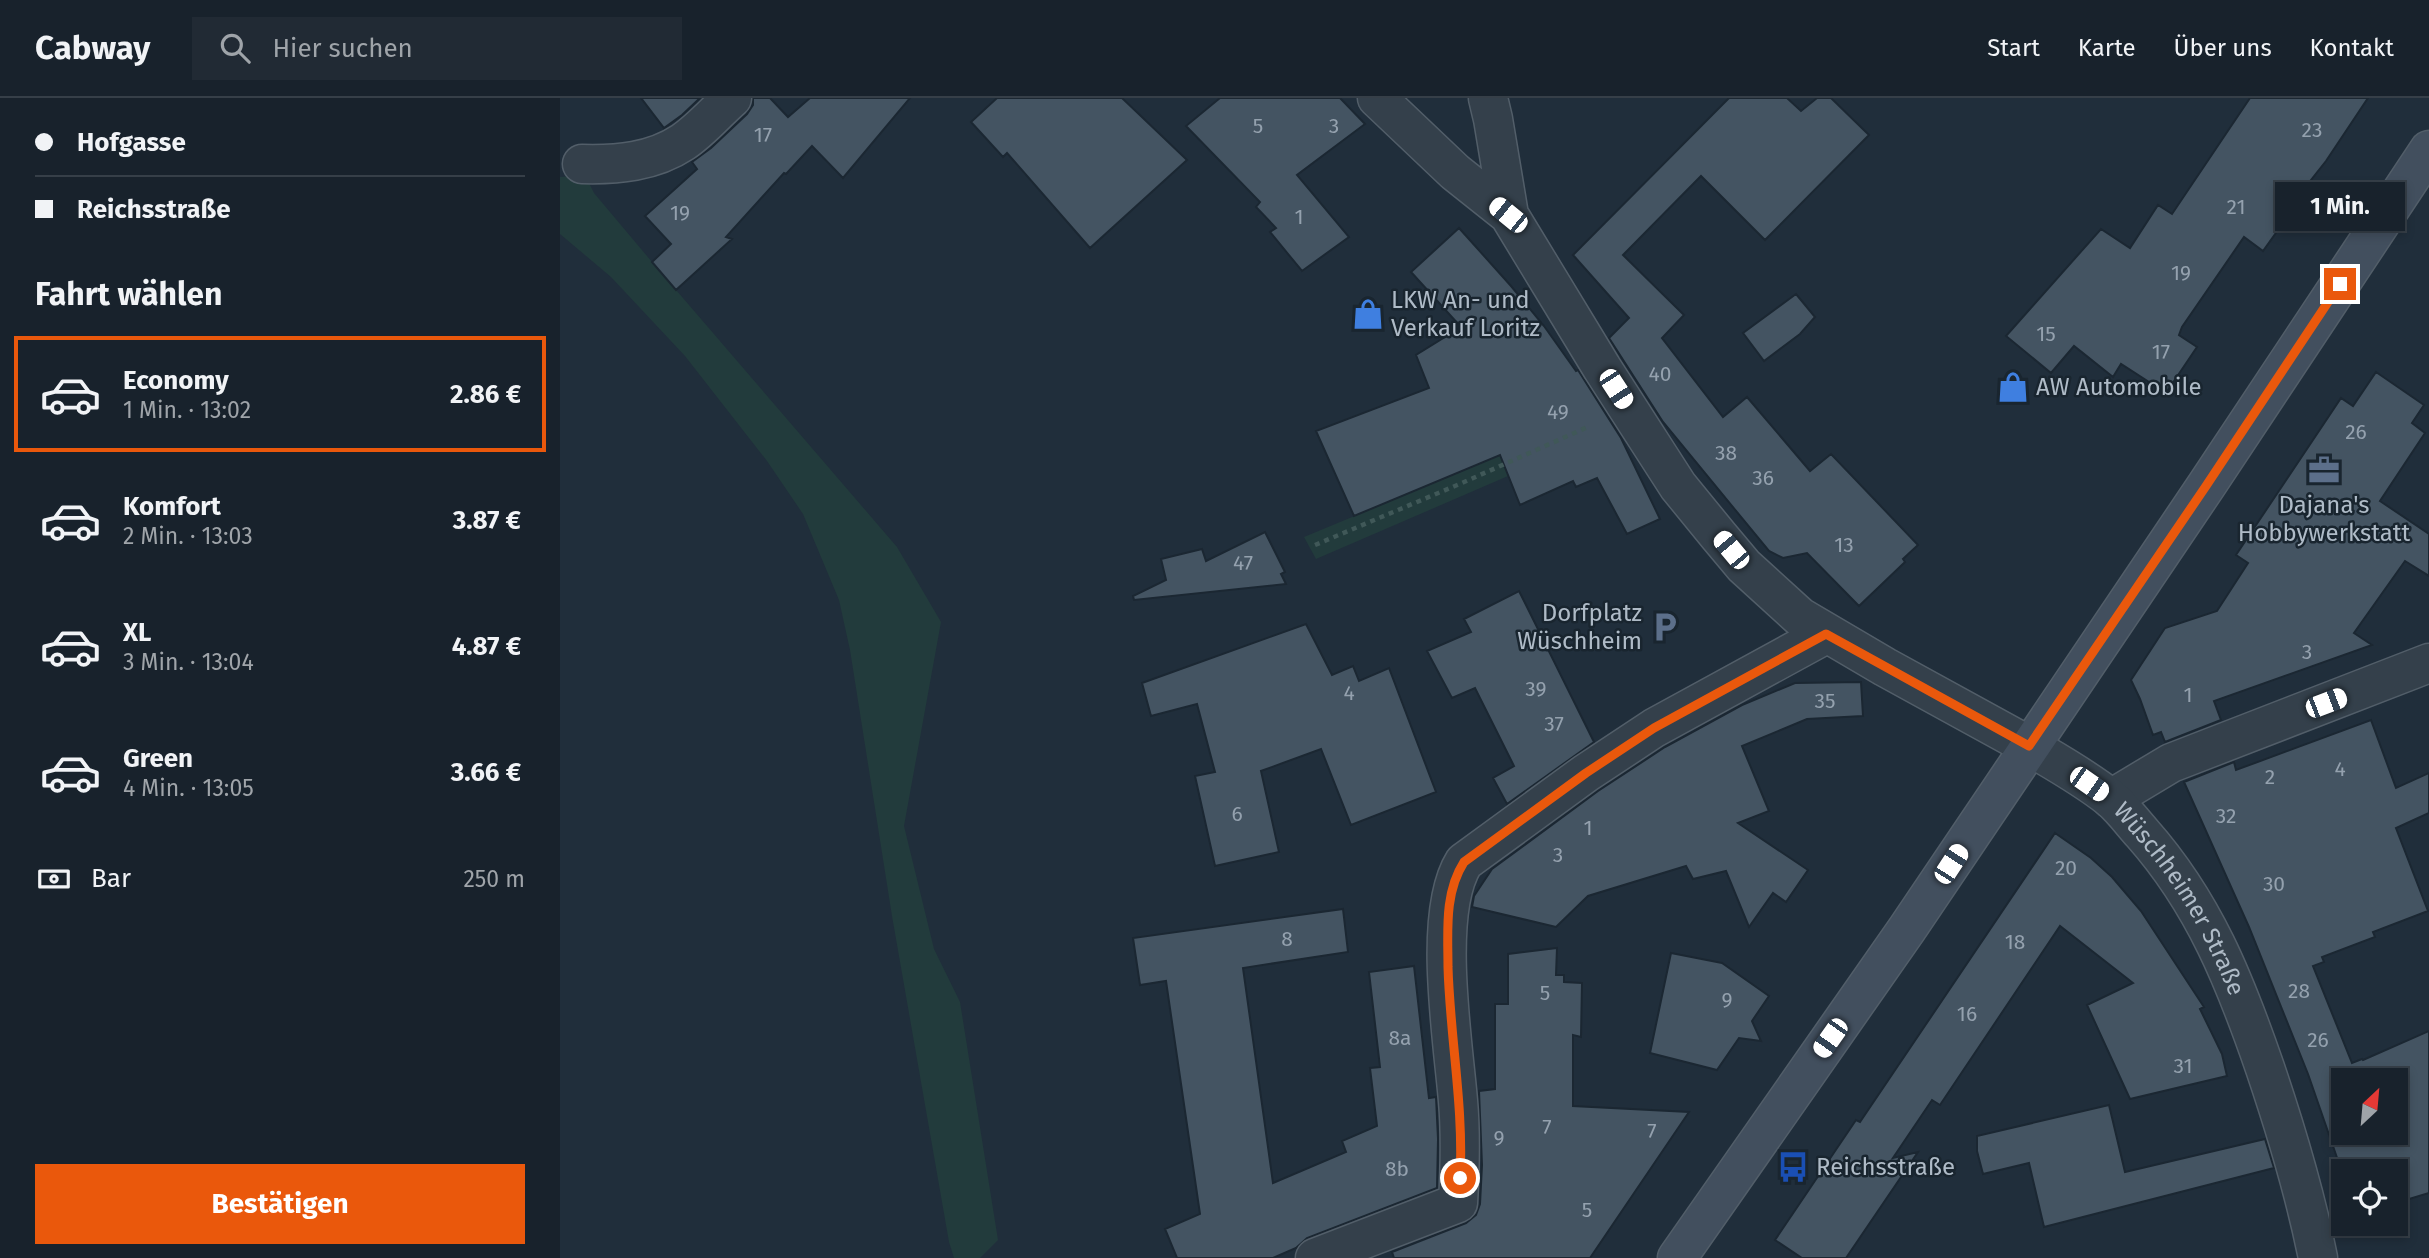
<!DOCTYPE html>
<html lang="de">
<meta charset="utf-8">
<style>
:root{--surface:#18222c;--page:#212a34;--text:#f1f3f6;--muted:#9fa4a9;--line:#363f48;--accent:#ea580c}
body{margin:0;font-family:"Fira Sans",sans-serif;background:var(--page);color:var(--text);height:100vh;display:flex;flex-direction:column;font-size:26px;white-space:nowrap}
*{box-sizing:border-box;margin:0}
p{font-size:23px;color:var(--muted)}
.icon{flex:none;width:38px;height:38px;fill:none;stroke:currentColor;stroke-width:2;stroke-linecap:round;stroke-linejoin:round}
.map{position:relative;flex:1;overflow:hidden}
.drawer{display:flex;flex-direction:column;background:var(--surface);width:560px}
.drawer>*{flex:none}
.banner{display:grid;align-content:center;height:154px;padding:0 35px;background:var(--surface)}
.needle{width:46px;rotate:26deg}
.tools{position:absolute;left:1771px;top:970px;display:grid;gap:14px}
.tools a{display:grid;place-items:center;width:77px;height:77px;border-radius:0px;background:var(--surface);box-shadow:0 4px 10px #0003,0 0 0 2px var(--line);font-size:35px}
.end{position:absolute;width:32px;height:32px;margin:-16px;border:9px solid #ea580c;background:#fff;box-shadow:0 0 0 4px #fff}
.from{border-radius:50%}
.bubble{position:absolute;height:49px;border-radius:0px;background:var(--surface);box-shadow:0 4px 10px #0003,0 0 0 2px var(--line);font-size:23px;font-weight:700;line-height:49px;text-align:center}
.car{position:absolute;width:21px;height:42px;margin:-21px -10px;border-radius:9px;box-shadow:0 0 5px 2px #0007;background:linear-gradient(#fff 24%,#345 0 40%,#fff 0 76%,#345 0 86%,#fff 0)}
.banner b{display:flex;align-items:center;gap:24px;height:66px;font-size:26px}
.banner b+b{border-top:2px solid var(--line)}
.banner i{width:18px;height:18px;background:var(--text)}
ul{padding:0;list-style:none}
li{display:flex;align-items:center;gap:21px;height:116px;margin:0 14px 10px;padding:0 21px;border:4px solid transparent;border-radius:0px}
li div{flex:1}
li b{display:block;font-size:26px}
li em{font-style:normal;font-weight:700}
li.selected{border-color:var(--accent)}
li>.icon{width:63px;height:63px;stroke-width:1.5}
h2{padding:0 35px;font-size:32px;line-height:84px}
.pay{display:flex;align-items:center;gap:18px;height:77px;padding:0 35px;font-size:26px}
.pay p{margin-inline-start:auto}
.button{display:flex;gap:14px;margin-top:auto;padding:14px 35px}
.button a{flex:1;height:80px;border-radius:0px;background:var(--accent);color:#fff;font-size:28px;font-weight:700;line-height:80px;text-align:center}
header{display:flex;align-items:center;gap:42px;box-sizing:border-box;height:98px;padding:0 35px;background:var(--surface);border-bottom:2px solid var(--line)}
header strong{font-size:33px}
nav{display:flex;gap:38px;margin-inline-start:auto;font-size:24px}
.search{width:490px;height:63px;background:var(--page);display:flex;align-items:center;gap:18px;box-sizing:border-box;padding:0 24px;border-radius:0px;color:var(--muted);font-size:26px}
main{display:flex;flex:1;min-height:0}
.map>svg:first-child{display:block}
</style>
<header>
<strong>Cabway</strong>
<div class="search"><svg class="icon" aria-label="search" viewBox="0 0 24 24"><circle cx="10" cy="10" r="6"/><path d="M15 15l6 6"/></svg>Hier suchen</div>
<nav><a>Start</a><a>Karte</a><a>Über uns</a><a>Kontakt</a></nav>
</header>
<main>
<section class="drawer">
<div class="banner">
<b><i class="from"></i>Hofgasse</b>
<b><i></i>Reichsstraße</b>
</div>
<h2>Fahrt wählen</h2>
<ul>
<li class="selected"><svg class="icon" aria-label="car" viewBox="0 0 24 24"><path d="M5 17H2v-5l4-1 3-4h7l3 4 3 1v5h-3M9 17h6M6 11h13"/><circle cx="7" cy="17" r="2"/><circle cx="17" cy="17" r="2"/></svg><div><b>Economy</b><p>1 Min. · 13:02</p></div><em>2.86 €</em></li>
<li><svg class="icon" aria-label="car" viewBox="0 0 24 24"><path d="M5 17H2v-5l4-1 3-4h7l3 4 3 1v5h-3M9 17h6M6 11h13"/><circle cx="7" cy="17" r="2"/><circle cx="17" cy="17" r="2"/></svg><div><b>Komfort</b><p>2 Min. · 13:03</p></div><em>3.87 €</em></li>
<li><svg class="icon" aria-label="car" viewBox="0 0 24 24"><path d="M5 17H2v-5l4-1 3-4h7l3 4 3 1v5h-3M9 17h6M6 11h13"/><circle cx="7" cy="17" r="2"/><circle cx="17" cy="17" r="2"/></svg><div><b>XL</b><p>3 Min. · 13:04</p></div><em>4.87 €</em></li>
<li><svg class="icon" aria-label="car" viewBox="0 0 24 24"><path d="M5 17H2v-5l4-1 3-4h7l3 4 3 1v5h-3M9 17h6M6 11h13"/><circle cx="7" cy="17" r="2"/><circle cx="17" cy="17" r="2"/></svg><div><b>Green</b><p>4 Min. · 13:05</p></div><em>3.66 €</em></li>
</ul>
<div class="pay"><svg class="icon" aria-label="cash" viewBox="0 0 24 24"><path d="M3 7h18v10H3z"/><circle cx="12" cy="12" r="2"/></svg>Bar<p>250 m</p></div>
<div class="button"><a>Bestätigen</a></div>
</section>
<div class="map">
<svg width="1869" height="1160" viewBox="0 0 1869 1160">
<rect width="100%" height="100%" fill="#202e3b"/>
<path fill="#223b3c" d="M25 77 34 95 92 164 337 449 381 524 344 728 374 851 400 904 438 1142 420 1160H394L389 1144 332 818 290 552 279 502 243 416 207 363 125 258 51 179 0 136V79Z
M1040 312 1020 347 756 461 744 439 915 368Z"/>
<path fill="#445462" stroke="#1b2732" stroke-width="2" fill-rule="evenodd" d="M81 0H140L122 17 104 30Z
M193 0H210L228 19 250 0H350L283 80 252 48 226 76 224 75 166 139 172 141 116 192 92 164 111 146 85 118 137 71 132 64 151 50 187 16 193 7Z
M437 0H562L627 62 530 150 447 55 443 59 411 24Z
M660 0H780L805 26 737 77 789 139 742 173 710 134 716 130 696 109 700 104 626 28Z
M1169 0H1227L1241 13 1257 0H1271L1309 37 1205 142 1141 78 1063 157 1124 217 1102 240 1163 319 1187 299 1250 373 1271 356 1358 447 1343 461 1345 464 1299 508 1247 455 1223 460 1209 453 1103 324 1049 240 1069 220 1013 157Z
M1690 0H1808L1766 63 1725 115 1728 118 1703 153 1684 139 1622 229 1619 237 1637 249 1606 295 1561 266 1553 279 1514 248 1491 275 1446 238 1541 131 1570 150 1598 107 1612 116Z
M899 130 951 188 984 228 1016 273 1018 272 1061 340 1100 421 1067 436 1037 380 1016 389 1013 383 960 407 940 357 794 418 756 333 869 290 856 257 901 229 851 174Z
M1236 196 1255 219 1240 236 1204 263 1183 235Z
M1816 274 1864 307 1852 325 1865 335 1820 403 1869 436V478L1845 463 1794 535 1812 547 1654 603 1661 622 1605 644 1601 634 1593 637 1580 601 1571 582 1605 530 1657 513 1688 465 1676 457 1769 318 1781 300 1793 308Z
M705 434 725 474 721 476 726 486 574 502 573 498 606 482 601 461 642 451 646 463Z
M959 493 1034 644 947 706 933 680 954 668 915 590 892 600 867 553 911 534 904 521Z
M746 526 772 577 793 568 799 583 829 570 876 694 791 727 761 651 701 673 719 754 655 768 635 678 655 674 637 606 591 618 582 585Z
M1301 584 1303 618 1247 621 1182 648 1209 713 1178 725 1248 772 1226 804 1213 795 1189 829 1166 773 1133 781 1126 768 1028 798 996 829 912 809 914 798 932 771 1038 693 1105 649 1182 607 1235 585Z
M1811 622 1836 690 1869 675V715L1836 730 1868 813 1813 834 1815 839 1762 859 1764 864 1753 868 1792 965 1802 961 1803 962 1869 933V1095L1836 1105V1073H1783V1077L1748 976 1689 829 1624 684 1674 664 1676 672ZM1783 982H1836V1034H1783Z
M1495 735 1531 760 1552 779 1581 813 1644 909 1640 911 1662 956 1667 978 1570 1001 1527 907 1573 885 1500 828 1380 1007 1372 1002 1333 1060 1358 1054 1286 1160H1242L1215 1142 1296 1022 1300 1024Z
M783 811 788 854 683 870 713 1085 786 1054 782 1043 817 1028 810 970 820 969 809 874 854 868 869 1000 876 999 878 1041 877 1090 747 1140 736 1150 713 1160H617L605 1131 640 1116 606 883 580 887 573 840Z
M997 850 996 877H1004V884L1022 885 1021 939 1013 937V1008L1129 1014 1030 1160H834L832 1154 906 1125 916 1117 920 1106 922 1067 919 993 935 991V906H948V856Z
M1111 855 1162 865 1209 898 1192 923 1201 943 1179 940 1157 972 1090 955Z
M1549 1007 1565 1074 1705 1041 1714 1070 1484 1129 1469 1065 1423 1076 1417 1053V1038Z"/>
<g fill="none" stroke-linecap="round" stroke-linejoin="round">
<defs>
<path id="minor" d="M817 0 895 74 949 117
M928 0 933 21 949 117 1042 270 1118 388 1158 437 1184 468 1240 519 1325 569 1469 648
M22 66C57 67 93 64 123 44 141 32 156 14 172 0
M1551 701 1611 665 1869 565
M755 1160 898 1105C900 1070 901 1037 898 1003 893 942 872 815 904 764L1026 675 1094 630 1266 536"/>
<g id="tertiary">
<path id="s1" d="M1469 648C1496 664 1525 680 1550 700 1562 710 1572 724 1582 735 1644 805 1675 883 1705 970 1726 1032 1745 1095 1758 1160"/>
</g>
<path id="secondary" d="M1117 1160 1347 831 1646 388 1869 52"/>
</defs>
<use href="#minor" stroke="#525e69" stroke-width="41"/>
<use href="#tertiary" stroke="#525e69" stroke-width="41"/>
<use href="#secondary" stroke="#525e69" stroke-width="41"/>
<path stroke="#405858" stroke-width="4.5" stroke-dasharray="5 5" stroke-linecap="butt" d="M755 447 902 385 1030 328"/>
<use href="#minor" stroke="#34404b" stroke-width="38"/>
<use href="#tertiary" stroke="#34404b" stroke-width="38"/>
<use href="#secondary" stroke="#424f5e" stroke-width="38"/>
</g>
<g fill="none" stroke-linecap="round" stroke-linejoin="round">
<path stroke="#ea580c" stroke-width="9" d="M900 1080C904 1010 890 939 888 869 888 834 884 795 904 764L1026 675 1094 630 1266 536 1469 648 1646 388 1780 186"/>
</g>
<defs>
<symbol id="shop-bare" viewBox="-9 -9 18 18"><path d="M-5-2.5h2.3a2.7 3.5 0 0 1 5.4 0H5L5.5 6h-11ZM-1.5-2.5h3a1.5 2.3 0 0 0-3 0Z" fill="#3f7fe0" stroke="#19252f" stroke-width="2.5" paint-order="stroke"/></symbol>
<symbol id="office-bare" viewBox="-9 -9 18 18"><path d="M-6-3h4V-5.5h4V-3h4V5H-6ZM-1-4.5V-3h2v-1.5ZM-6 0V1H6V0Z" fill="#5c6f8a" stroke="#19252f" stroke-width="2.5" paint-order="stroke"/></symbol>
<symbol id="parking-bare" viewBox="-9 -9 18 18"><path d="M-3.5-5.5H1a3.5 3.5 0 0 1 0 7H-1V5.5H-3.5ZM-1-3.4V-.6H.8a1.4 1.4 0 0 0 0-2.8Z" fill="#5c6f8a" stroke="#19252f" stroke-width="2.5" paint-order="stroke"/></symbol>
<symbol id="bus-bare" viewBox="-9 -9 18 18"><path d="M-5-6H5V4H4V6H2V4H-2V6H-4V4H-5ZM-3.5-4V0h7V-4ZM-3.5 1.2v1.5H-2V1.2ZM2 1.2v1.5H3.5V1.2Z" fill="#1a4fb4" stroke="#19252f" stroke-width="2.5" paint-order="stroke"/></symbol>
</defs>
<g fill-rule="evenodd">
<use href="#shop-bare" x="786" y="194" width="44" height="44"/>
<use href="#shop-bare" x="1431" y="267" width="44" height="44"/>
<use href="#office-bare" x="1742" y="350" width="44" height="44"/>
<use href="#parking-bare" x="1083" y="507" width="44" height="44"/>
<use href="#bus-bare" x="1211" y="1047" width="44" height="44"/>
</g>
<g text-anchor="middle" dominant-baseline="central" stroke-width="5" stroke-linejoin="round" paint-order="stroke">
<g font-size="21" fill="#94a1ae">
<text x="698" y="28">5</text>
<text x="774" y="28">3</text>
<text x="1752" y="32">23</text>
<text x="203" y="37">17</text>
<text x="1676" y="109">21</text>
<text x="120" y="115">19</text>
<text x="739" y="119">1</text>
<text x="1621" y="175">19</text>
<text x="1486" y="236">15</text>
<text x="1601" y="254">17</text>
<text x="1100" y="276">40</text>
<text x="998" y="314">49</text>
<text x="1796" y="334">26</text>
<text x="1166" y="355">38</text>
<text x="1203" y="380">36</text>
<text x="1284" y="447">13</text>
<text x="683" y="465">47</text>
<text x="1747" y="554">3</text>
<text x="976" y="591">39</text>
<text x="789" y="595">4</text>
<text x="1628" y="597">1</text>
<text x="1265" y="603">35</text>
<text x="994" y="626">37</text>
<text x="1780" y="671">4</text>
<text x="1710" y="679">2</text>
<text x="677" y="716">6</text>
<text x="1666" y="718">32</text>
<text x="1028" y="730">1</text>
<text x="998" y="757">3</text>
<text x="1506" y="770">20</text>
<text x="1714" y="786">30</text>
<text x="727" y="841">8</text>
<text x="1455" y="844">18</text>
<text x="1739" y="893">28</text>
<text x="985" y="895">5</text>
<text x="1167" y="902">9</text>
<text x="1407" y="916">16</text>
<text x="840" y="940">8a</text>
<text x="1758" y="942">26</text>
<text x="1623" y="968">31</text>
<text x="987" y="1029">7</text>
<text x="1092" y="1033">7</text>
<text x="939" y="1040">9</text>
<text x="837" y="1071">8b</text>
<text x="1027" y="1112">5</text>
</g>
<g font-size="24" fill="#afbbc7" stroke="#19252f" text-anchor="start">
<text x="831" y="202">LKW An- und<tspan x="831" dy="28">Verkauf Loritz</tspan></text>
<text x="1476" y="289">AW Automobile</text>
<text x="1764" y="407" text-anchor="middle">Dajana's<tspan x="1764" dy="28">Hobbywerkstatt</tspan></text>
<text x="1082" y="515" text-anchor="end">Dorfplatz<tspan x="1082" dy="28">Wüschheim</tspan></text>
<text x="1256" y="1069">Reichsstraße</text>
</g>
<g font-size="24" fill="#afbbc7" stroke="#19252f">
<text stroke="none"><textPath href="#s1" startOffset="220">Wüschheimer Straße</textPath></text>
</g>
</g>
</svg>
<div class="tools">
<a><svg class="needle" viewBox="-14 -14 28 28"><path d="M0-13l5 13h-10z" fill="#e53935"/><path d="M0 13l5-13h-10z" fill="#9fa4a9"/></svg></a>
<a><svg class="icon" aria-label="locate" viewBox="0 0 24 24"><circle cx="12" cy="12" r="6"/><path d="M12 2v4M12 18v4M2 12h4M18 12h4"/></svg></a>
</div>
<i class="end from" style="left:900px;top:1080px"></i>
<i class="end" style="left:1780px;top:186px"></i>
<div class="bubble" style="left:1715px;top:84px;width:130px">1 Min.</div>
<i class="car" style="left:948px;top:117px;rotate:309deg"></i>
<i class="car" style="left:1056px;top:291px;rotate:147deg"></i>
<i class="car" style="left:1171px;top:452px;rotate:320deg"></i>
<i class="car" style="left:1766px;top:605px;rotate:69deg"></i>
<i class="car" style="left:1529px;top:686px;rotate:125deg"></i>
<i class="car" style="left:1391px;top:766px;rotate:33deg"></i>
<i class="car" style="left:1270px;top:940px;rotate:215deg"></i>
</div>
</main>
